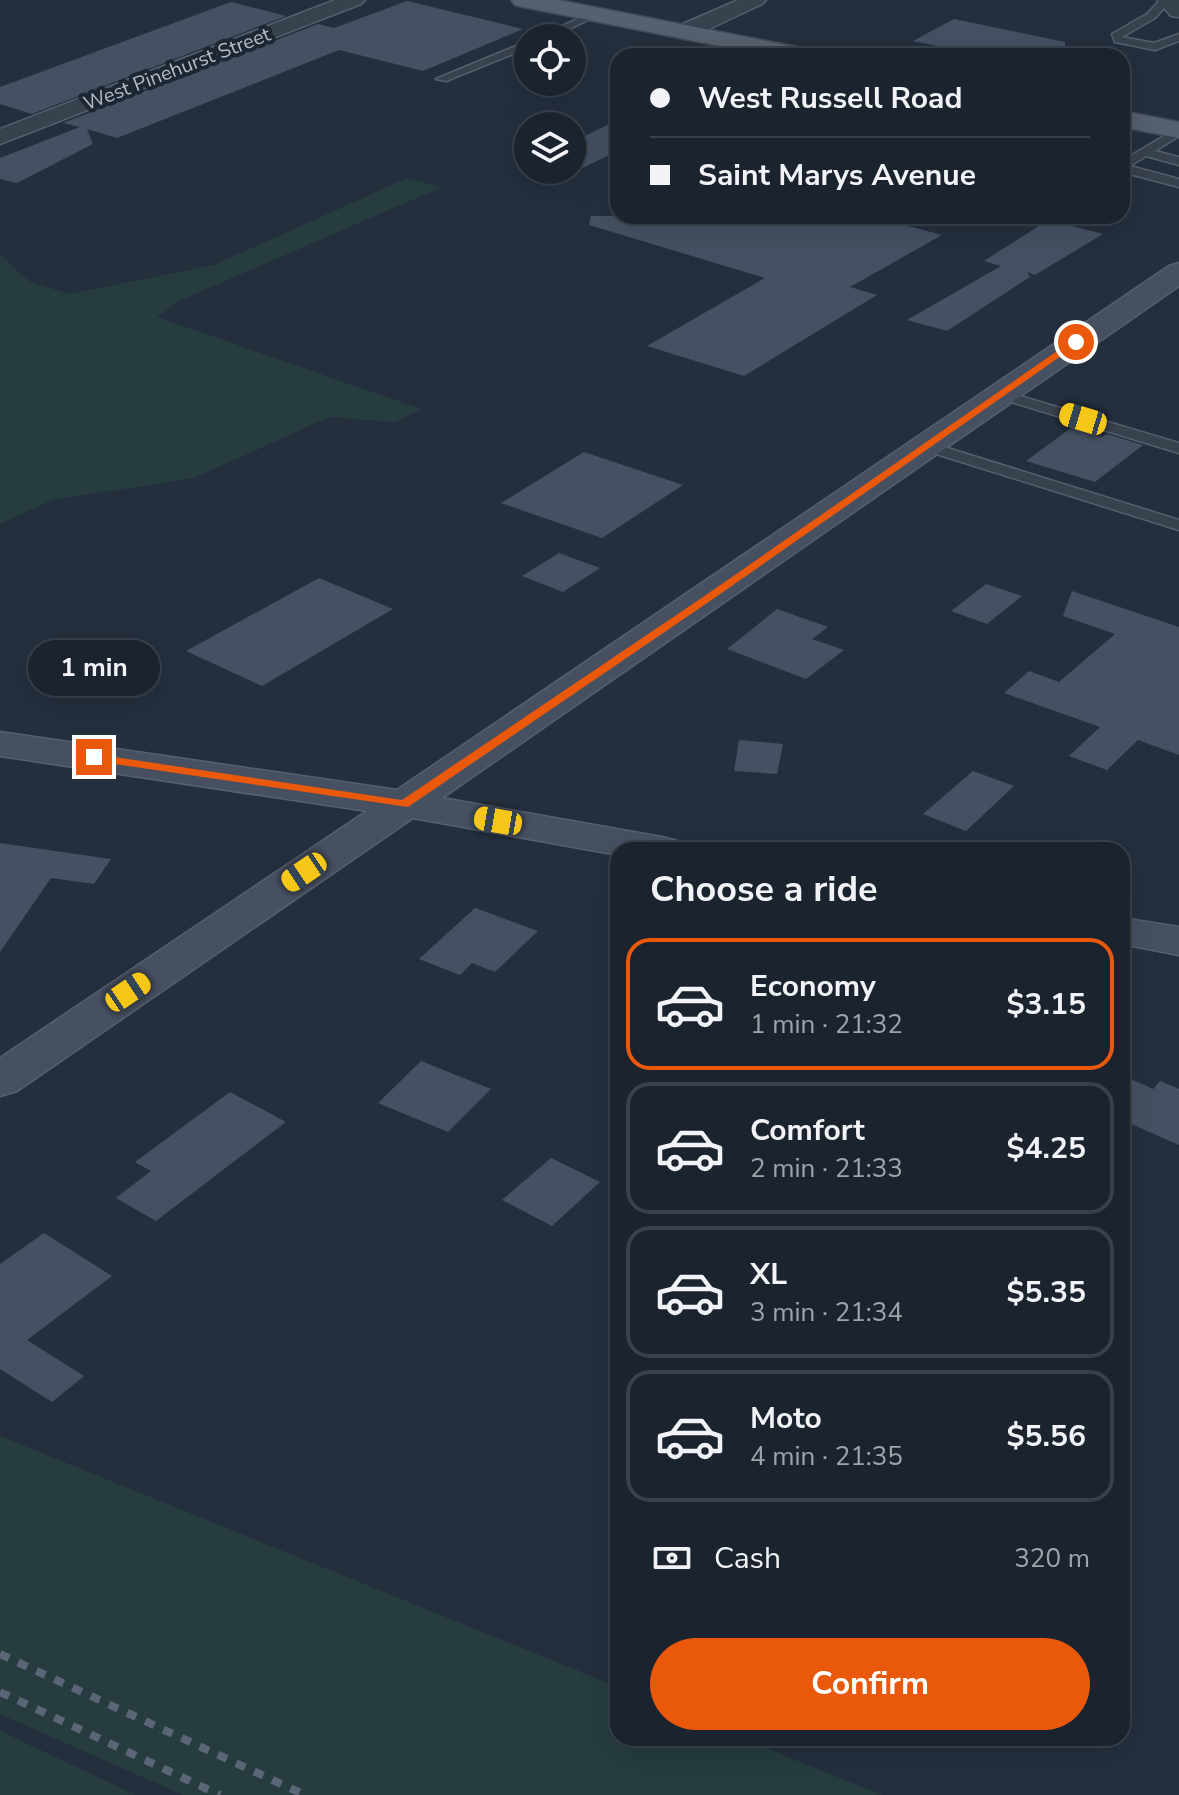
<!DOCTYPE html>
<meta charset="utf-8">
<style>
:root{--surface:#1b232e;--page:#282f3a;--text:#f1f3f6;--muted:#a0a4aa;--line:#39404a;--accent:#ea580c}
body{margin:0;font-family:"Nunito Sans",sans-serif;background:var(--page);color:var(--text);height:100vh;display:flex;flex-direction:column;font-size:30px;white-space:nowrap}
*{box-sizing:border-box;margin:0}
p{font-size:26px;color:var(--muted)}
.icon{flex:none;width:44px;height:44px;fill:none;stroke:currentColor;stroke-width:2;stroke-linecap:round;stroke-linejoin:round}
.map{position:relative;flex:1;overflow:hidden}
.side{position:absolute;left:610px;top:842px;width:520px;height:904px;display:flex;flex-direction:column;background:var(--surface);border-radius:24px;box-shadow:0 8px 32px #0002,0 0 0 2px var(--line)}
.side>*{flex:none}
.top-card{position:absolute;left:610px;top:48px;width:520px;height:176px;border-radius:24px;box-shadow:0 8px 32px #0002,0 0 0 2px var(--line);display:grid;align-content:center;height:176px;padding:0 40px;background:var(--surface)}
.tools{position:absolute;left:514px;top:24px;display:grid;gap:16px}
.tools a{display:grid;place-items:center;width:72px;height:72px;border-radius:50%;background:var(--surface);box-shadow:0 8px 32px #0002,0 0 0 2px var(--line);font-size:40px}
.end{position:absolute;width:36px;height:36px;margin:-18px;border:10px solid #ea580c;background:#fff;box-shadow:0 0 0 4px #fff}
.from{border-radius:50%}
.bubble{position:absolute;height:56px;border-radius:28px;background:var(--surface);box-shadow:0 8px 32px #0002,0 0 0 2px var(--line);font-size:26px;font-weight:700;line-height:56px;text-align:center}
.car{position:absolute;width:24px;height:48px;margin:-24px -12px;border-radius:10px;box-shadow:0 0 6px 2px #0007;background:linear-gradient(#f5c518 24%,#345 0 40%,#f5c518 0 76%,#345 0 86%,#f5c518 0)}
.top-card b{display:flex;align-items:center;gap:28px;height:76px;font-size:30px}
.top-card b+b{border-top:2px solid var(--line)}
.top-card i{width:20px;height:20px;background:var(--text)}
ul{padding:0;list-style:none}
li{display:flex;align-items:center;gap:24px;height:132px;margin:0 16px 12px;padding:0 24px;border:4px solid var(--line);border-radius:24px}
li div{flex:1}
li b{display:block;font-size:30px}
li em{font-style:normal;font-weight:700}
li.selected{border-color:var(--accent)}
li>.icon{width:72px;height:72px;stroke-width:1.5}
h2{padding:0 40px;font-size:36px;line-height:96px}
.pay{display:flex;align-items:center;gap:20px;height:88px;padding:0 40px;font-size:30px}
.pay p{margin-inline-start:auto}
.cta{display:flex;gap:16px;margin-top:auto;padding:16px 40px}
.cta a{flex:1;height:92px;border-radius:48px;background:var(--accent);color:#fff;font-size:32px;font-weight:700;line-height:92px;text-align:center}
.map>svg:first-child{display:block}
</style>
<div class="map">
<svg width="1179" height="1795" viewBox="0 0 1179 1795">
<rect width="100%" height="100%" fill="#242f3e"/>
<path fill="#263c3f" d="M407 178 442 187 179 301 157 317 421 409 395 422 329 417 194 478 52 500 0 524V255L30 282 70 294 214 265Z
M0 1436 618 1687V1738H742L882 1795H183L0 1714Z
M0 1731 136 1795H0Z"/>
<path fill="#455162" d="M407 1 523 29 423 71 339 50 117 138 87 129 93 144 17 183 0 179V158L80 127 63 123 318 24 334 28Z
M231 2 286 16 32 114 0 104V87Z
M954 19 1065 42 1064 56H984L913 41Z
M618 120V151L572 173V142Z
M591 216H870L942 235 850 287 877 295 744 376 647 346 765 278 589 225Z
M1048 220 1103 234 1035 275 1027 272 1030 277 947 331 907 320 1001 266 984 261Z
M1071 428 1102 437 1106 434 1143 445 1095 482 1026 461Z
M584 452 683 485 602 538 501 503Z
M559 553 600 568 563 592 522 576Z
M319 578 393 609 262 686 186 651Z
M986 584 1022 596 987 624 951 611Z
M1072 591 1179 627V755L1138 740 1107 770 1069 756 1100 727 1004 693 1029 671 1059 682 1115 634 1063 616Z
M777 609 828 627 812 639 844 650 806 679 727 649Z
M739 740 783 744 777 774 734 771Z
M973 771 1014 786 966 831 923 814Z
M0 843 69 853 111 859 94 884 51 878 0 952Z
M475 908 538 931 495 972 472 963 460 975 419 959Z
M421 1061 491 1089 448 1132 378 1103Z
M1122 1075 1153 1089 1160 1081 1179 1089V1145L1122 1120Z
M230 1092 286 1122 156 1221 116 1198 151 1171 135 1162Z
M551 1158 600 1182 552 1226 502 1200Z
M44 1233 112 1276 27 1340 84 1376 52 1402 0 1369V1264Z"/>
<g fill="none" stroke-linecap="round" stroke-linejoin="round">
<defs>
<path id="lane" d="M1160 0H1171L1155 18 1122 37 1154 43 1179 34V41L1155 50 1115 42 1112 34 1147 14Z
M592 12 601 14 550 38H536Z
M528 41V48L446 81 436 79Z
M1179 127V136L1155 151 1179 157V165L1146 156 1130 166 1179 179V187L1122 172V161Z
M1000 390 1179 443V453L995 397 993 394Z
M925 441 1179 520V530L920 449 917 446Z"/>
<path id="street" d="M335 0H365L361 4 0 144V129Z
M738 0H766L762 4 692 37 684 39 673 32 676 27Z
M1157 0H1179V17L1171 16Z"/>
<path id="secondary" d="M1179 263V286L442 798 662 837 677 841 683 850H618V855L413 818 17 1091 0 1096V1058L367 811 0 756V732L397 790 1169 266Z
M1122 918 1179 927V955L1122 944Z"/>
<path id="primary" d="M511 0H558L807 49 816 51 819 56H770L523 7 515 5Z
M1122 111 1179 122V138L1122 127Z"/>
</defs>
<use href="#lane" stroke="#565f6c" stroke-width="3"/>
<use href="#street" stroke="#565f6c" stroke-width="3"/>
<use href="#secondary" stroke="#565f6c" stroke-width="3"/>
<use href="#primary" stroke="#414a57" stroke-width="3"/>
<use href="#lane" fill="#38414e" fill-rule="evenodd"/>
<use href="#street" fill="#38414e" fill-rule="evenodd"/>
<use href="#secondary" fill="#465061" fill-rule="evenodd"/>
<use href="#primary" fill="#56606e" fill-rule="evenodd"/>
<path stroke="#5a6575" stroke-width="8" stroke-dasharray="10 10" stroke-linecap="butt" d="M0 1654 305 1795
M0 1692 220 1795"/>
</g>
<path fill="#ea580c" d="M1073 340 1081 342 713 599 408 807 94 761 88 757 94 754 402 800 706 595Z"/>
<g text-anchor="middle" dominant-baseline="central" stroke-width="8" stroke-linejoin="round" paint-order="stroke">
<g font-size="20" fill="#b4bcc9" stroke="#1d2633">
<text transform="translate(177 69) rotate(-21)">West Pinehurst Street</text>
</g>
</g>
</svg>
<div class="tools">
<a><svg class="icon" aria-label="locate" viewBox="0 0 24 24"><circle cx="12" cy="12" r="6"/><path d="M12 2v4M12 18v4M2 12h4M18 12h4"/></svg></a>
<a><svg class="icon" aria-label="layers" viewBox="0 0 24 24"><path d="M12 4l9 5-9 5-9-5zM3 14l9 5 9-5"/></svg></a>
</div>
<i class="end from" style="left:1076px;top:342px"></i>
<i class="end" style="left:94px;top:757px"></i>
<div class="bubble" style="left:28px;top:640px;width:132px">1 min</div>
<i class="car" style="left:1083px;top:419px;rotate:287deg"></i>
<i class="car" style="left:498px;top:821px;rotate:280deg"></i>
<i class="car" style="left:304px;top:872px;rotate:236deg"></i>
<i class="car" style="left:128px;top:992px;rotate:56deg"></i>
<div class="top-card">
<b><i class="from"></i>West Russell Road</b>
<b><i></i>Saint Marys Avenue</b>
</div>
<section class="side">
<h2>Choose a ride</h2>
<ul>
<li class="selected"><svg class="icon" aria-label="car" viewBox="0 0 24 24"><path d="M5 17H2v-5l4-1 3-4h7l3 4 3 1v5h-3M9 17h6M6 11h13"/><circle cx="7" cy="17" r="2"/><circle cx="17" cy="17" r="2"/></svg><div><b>Economy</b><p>1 min · 21:32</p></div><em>$3.15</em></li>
<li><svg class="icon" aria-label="car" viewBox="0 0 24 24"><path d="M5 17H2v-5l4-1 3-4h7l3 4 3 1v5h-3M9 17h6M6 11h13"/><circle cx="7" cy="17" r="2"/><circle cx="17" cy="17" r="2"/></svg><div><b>Comfort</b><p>2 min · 21:33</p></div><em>$4.25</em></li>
<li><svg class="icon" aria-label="car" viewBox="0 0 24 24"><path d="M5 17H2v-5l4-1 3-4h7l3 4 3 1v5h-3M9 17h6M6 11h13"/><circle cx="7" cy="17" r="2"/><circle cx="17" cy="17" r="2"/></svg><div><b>XL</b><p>3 min · 21:34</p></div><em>$5.35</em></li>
<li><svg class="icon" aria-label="car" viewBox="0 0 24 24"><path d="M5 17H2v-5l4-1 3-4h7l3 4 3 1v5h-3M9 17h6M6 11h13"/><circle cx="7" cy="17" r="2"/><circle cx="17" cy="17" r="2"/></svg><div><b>Moto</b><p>4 min · 21:35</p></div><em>$5.56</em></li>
</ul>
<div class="pay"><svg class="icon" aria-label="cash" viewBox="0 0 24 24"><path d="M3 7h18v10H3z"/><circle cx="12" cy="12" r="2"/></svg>Cash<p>320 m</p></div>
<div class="cta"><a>Confirm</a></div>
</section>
</div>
